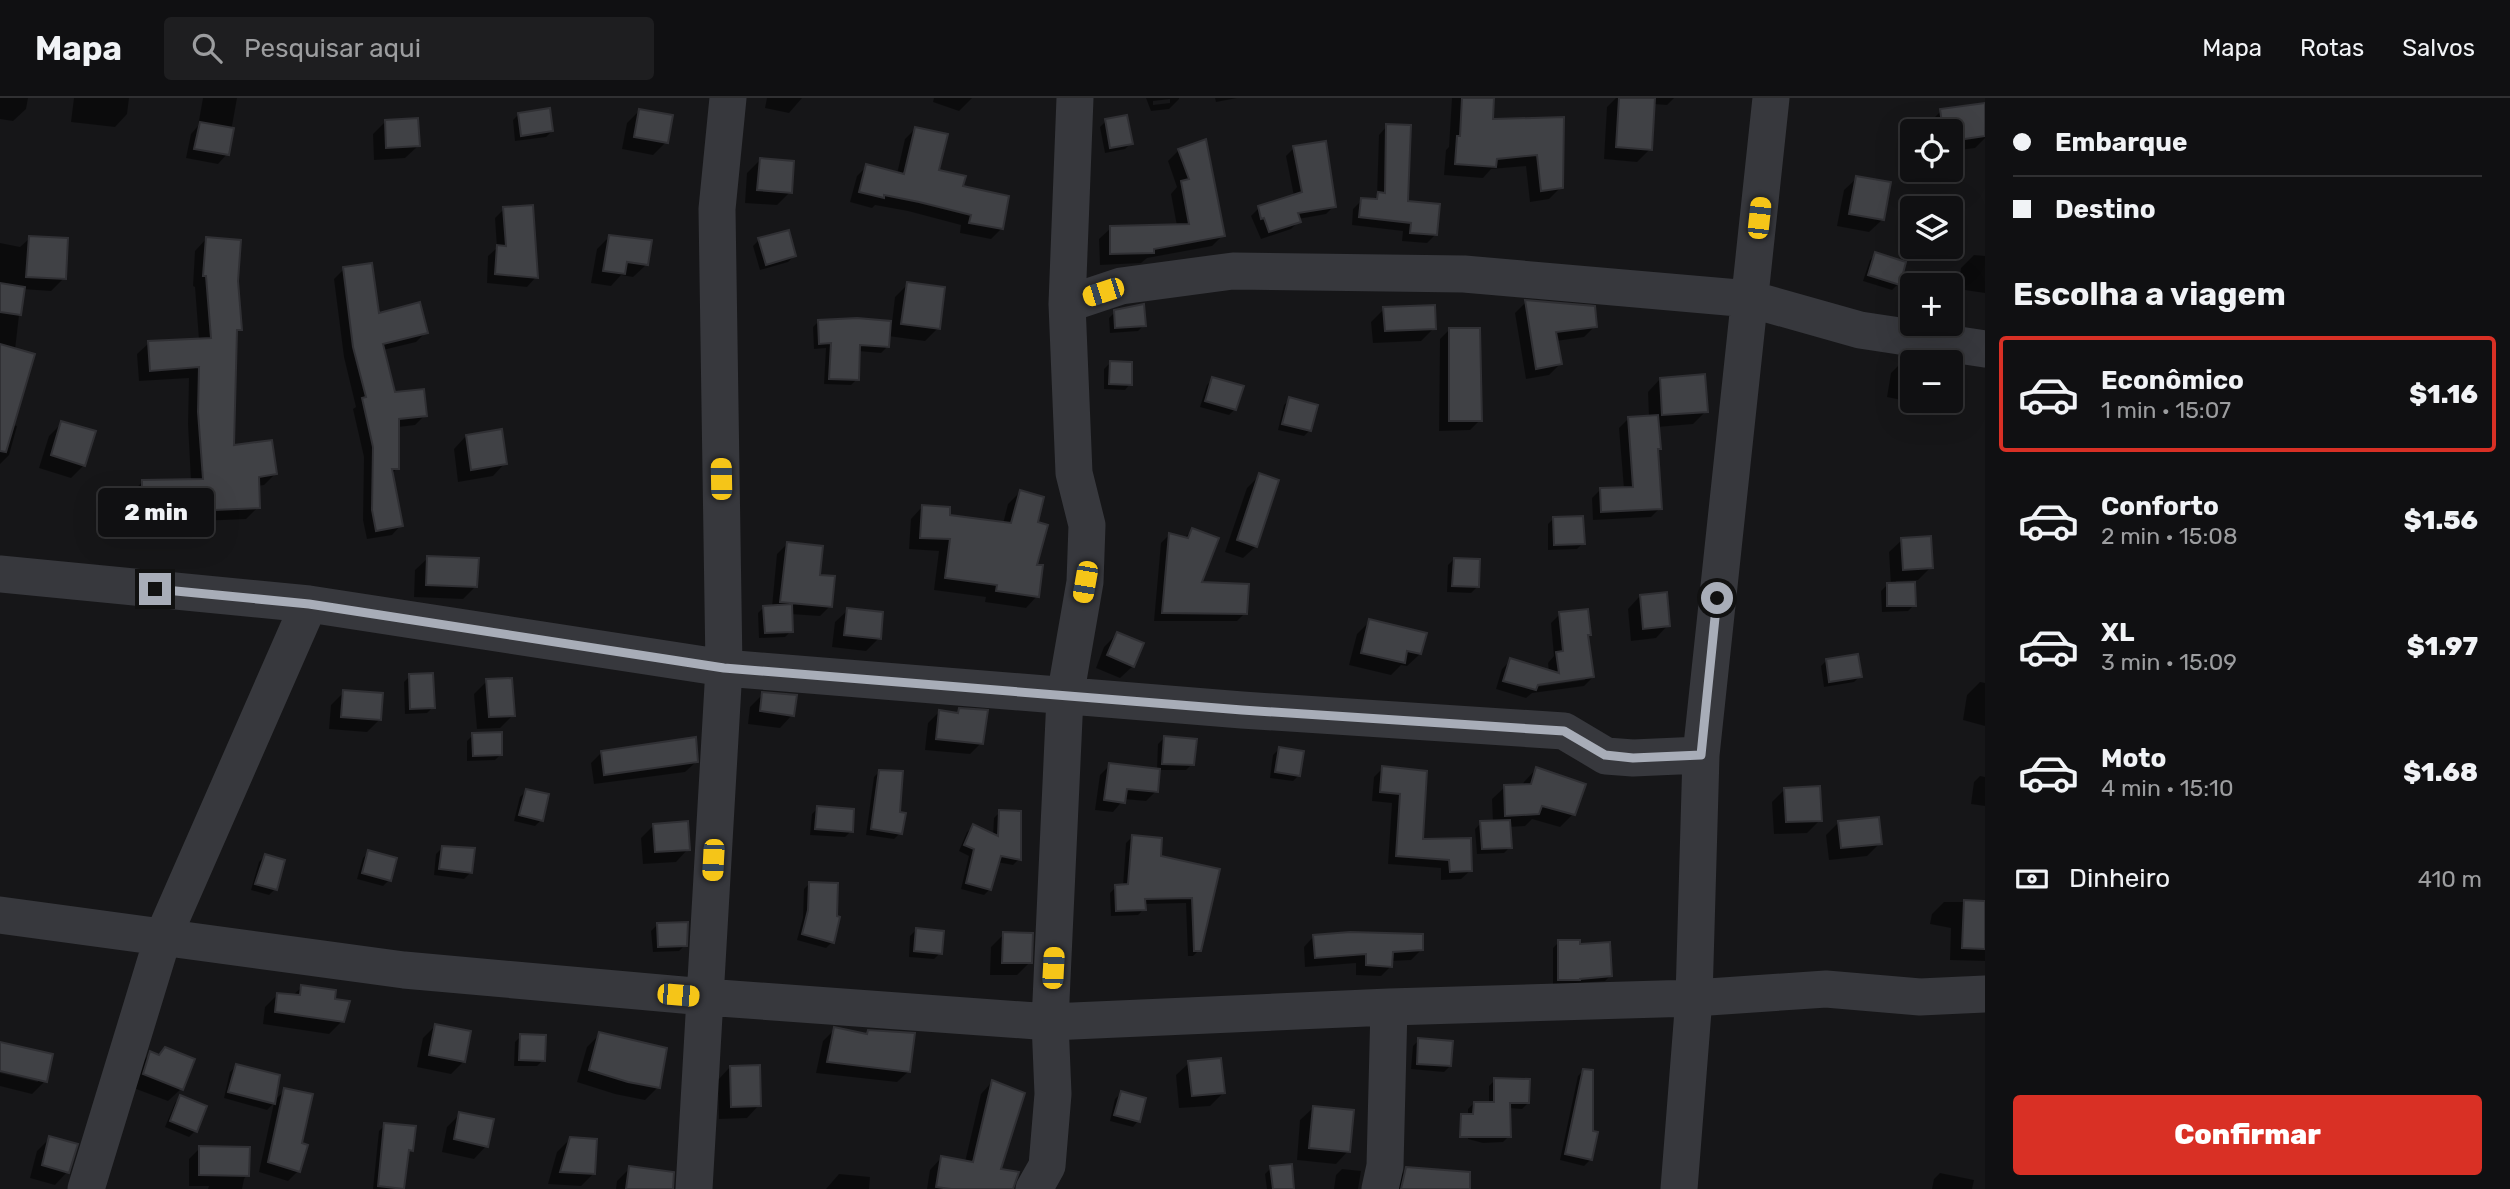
<!DOCTYPE html>
<html lang="pt">
<meta charset="utf-8">
<style>
:root{--surface:#101012;--page:#1e1e20;--text:#f1f3f6;--muted:#9c9d9f;--line:#303032;--accent:#d93025}
body{margin:0;font-family:Rubik,sans-serif;background:var(--page);color:var(--text);height:100vh;display:flex;flex-direction:column;font-size:26px;white-space:nowrap}
*{box-sizing:border-box;margin:0}
p{font-size:23px;color:var(--muted)}
.icon{flex:none;width:38px;height:38px;fill:none;stroke:currentColor;stroke-width:2;stroke-linecap:round;stroke-linejoin:round}
.map{position:relative;flex:1;overflow:hidden}
.side{display:flex;flex-direction:column;background:var(--surface);width:525px}
.side>*{flex:none}
.banner{display:grid;align-content:center;height:154px;padding:0 28px;background:var(--surface)}
.controls{position:absolute;left:1900px;top:21px;display:grid;gap:14px}
.controls a{display:grid;place-items:center;width:63px;height:63px;border-radius:7px;background:var(--surface);box-shadow:0 7px 28px #0002,0 0 0 2px var(--line);font-size:35px}
.end{position:absolute;width:32px;height:32px;margin:-16px;border:9px solid #a8adb8;background:#111;box-shadow:0 0 0 4px #111}
.from{border-radius:50%}
.bubble{position:absolute;height:49px;border-radius:7px;background:var(--surface);box-shadow:0 7px 28px #0002,0 0 0 2px var(--line);font-size:23px;font-weight:800;line-height:49px;text-align:center}
.car{position:absolute;width:21px;height:42px;margin:-21px -10px;border-radius:9px;box-shadow:0 0 5px 2px #0007;background:linear-gradient(#f5c518 24%,#345 0 40%,#f5c518 0 76%,#345 0 86%,#f5c518 0)}
.banner b{display:flex;align-items:center;gap:24px;height:66px;font-size:26px}
.banner b+b{border-top:2px solid var(--line)}
.banner i{width:18px;height:18px;background:var(--text)}
ul{padding:0;list-style:none}
li{display:flex;align-items:center;gap:21px;height:116px;margin:0 14px 10px;padding:0 14px;border:4px solid transparent;border-radius:7px}
li div{flex:1}
li b{display:block;font-size:26px}
li em{font-style:normal;font-weight:800}
li.active{border-color:var(--accent)}
li>.icon{width:63px;height:63px;stroke-width:1.5}
h2{padding:0 28px;font-size:32px;line-height:84px}
.pay{display:flex;align-items:center;gap:18px;height:77px;padding:0 28px;font-size:26px}
.pay p{margin-inline-start:auto}
.primary-button{display:flex;gap:14px;margin-top:auto;padding:14px 28px}
.primary-button a{flex:1;height:80px;border-radius:7px;background:var(--accent);color:#fff;font-size:28px;font-weight:800;line-height:80px;text-align:center}
header{display:flex;align-items:center;gap:42px;box-sizing:border-box;height:98px;padding:0 35px;background:var(--surface);border-bottom:2px solid var(--line)}
header strong{font-size:33px}
nav{display:flex;gap:38px;margin-inline-start:auto;font-size:24px}
.search{width:490px;height:63px;background:var(--page);display:flex;align-items:center;gap:18px;box-sizing:border-box;padding:0 24px;border-radius:7px;color:var(--muted);font-size:26px}
main{display:flex;flex:1;min-height:0}
.map>svg:first-child{display:block}
</style>
<header>
<strong>Mapa</strong>
<div class="search"><svg class="icon" aria-label="search" viewBox="0 0 24 24"><circle cx="10" cy="10" r="6"/><path d="M15 15l6 6"/></svg>Pesquisar aqui</div>
<nav><a>Mapa</a><a>Rotas</a><a>Salvos</a></nav>
</header>
<main>
<div class="map">
<svg width="1985" height="1091" viewBox="0 0 1985 1091">
<rect width="100%" height="100%" fill="#161618"/>
<path fill="#0007" fill-rule="evenodd" d="M0 0H28L26 11 13 23 0 21Z
M74 0H129L127 16 115 29 71 24Z
M203 0H237L227 56 218 66 186 60 191 36 198 28Z
M767 0H802L789 15 765 10Z
M934 0H972L959 13 933 4Z
M1146 0H1179V1L1169 11 1151 13ZM1170 1V5L1153 7V3Z
M1215 0H1237L1216 4Z
M1452 0H1492L1491 22 1562 21 1561 89 1549 101 1530 104 1526 68 1491 71 1483 80 1444 77 1446 52 1449 49Z
M1616 0H1674L1667 7 1653 6 1650 51 1637 64 1604 61 1607 9Z
M640 12 666 44 653 57 622 51 627 25Z
M1941 13 1985 18V40L1975 50 1951 53V33H1929L1928 26Z
M519 16 552 33 546 39 515 43 513 22Z
M1106 23 1131 45 1125 51 1105 55 1100 29Z
M385 24 418 48 405 60 374 62 373 36Z
M1387 28 1407 105 1435 137 1427 145 1402 143 1403 133 1352 127 1353 111 1362 102 1372 103 1377 98 1379 37Z
M916 30 937 73 961 90 1001 131 991 141 960 135 961 127 908 113 875 107 872 110 850 104 857 78 867 68 897 76 905 41Z
M1294 50 1334 108 1326 116 1298 121 1299 123 1291 131 1261 141 1251 118 1259 110 1294 98 1286 58Z
M1179 52 1223 137 1212 148 1147 160 1141 165 1100 167 1099 141 1111 130 1177 128 1171 96 1177 89 1168 63Z
M760 62 790 94 777 107 745 105 747 75Z
M1857 80 1882 122 1869 134 1837 128 1844 92Z
M504 111 536 179 527 189 487 185 488 158 497 150 495 120Z
M610 138 646 167 633 179 621 177 611 188 591 185 597 151Z
M30 140 64 180 51 193 22 191 15 252 12 327 17 328 9 357 0 366V145L20 149Z
M206 141 236 183 240 231 235 237 232 349 275 376 264 387 257 388 258 409 246 421 131 426V396L142 384 191 383 188 326 189 280 139 283 137 256 149 245 199 242 195 189 193 188 195 153Z
M759 142 794 158 788 164 760 172 753 148Z
M1876 156 1898 186 1892 192 1863 183 1870 162Z
M1974 157 1985 158V195L1958 191 1961 170Z
M344 171 378 217 426 234 416 244 383 252 393 296 425 317 415 327 398 329 397 370 392 376 401 427 392 437 367 441 363 422 364 359 353 311 356 309 344 259 334 181Z
M908 186 938 230 925 243 888 238 887 249 881 255 858 253 857 281 851 287 824 286 826 250 814 251 813 229 819 223 857 222 892 225 895 199Z
M1526 204 1595 228 1584 239 1556 243 1560 266 1549 277 1526 281 1515 215Z
M1384 211 1434 230 1421 243 1373 245 1371 224Z
M1115 214 1144 227 1138 233 1110 235 1109 220Z
M1450 231 1480 322 1470 332 1439 333 1440 241Z
M1904 262 1915 264H1913V303H1924L1921 306 1887 299 1891 275Z
M1110 265 1130 286 1125 292 1104 291V271Z
M1213 281 1235 311 1229 317 1200 309 1207 287Z
M1660 281 1706 313 1693 326 1657 329 1659 350 1656 353 1660 410 1651 419 1593 422 1592 400 1601 391H1624L1619 330 1628 321 1649 319 1648 294Z
M1290 301 1310 332 1304 338 1278 332 1284 307Z
M62 325 84 367 71 380 39 370 49 338Z
M466 338 505 365 493 378 458 384 454 351Z
M1260 377 1256 448 1243 460 1225 454 1247 390Z
M1020 394 1035 425 1034 468 1037 498 1026 510 985 504 986 499 934 492 939 453 909 451 911 421 922 409 948 418 1003 426 1008 406Z
M1554 420 1583 445 1577 451 1548 452V426Z
M1192 433 1200 485 1245 515 1237 523H1154L1161 445 1169 437 1184 440Z
M1902 442 1931 469 1918 482 1896 483V487L1914 507 1908 513 1882 514 1881 493 1887 487H1891L1889 454Z
M787 446 818 479 830 508 820 518 790 516 791 533 785 539 759 540 758 515 764 509H772L777 456Z
M428 460 476 488 463 501 414 499 415 472Z
M1454 461 1477 489 1471 495 1447 494 1448 467Z
M1640 498 1668 527 1656 540 1631 543 1628 511Z
M848 512 879 540 866 553 832 549 835 524Z
M1560 516 1589 536 1587 538 1593 579 1584 588 1532 595 1526 600 1496 591 1502 571 1511 562 1549 574 1548 565 1554 558 1551 525ZM1585 579V582L1529 590V587Z
M1370 523 1420 556 1407 568 1401 567 1391 577 1349 567 1357 536Z
M1117 536 1133 568 1120 580 1096 570 1104 549Z
M1827 562 1860 578 1854 584 1824 589 1821 568Z
M410 578 433 609 427 615 405 616 404 584Z
M487 583 513 617 500 630 477 631 474 596Z
M1980 584 1985 585V628L1963 622 1967 597Z
M344 594 380 621 367 634 329 631 331 607Z
M763 596 792 617 780 630 748 626 750 609Z
M959 612 981 645 970 656 925 652 928 625 939 614 955 616Z
M473 637 501 656 495 662 467 663V643Z
M1164 640 1192 666 1186 672H1159L1156 693 1146 703 1124 701 1113 714 1095 712 1100 677 1110 667 1157 672 1158 646Z
M1279 651 1299 677 1293 683 1270 680 1273 657Z
M602 654 696 664 685 674 594 686 591 665Z
M1383 670 1425 675 1421 743 1471 772 1461 781 1441 782V770L1388 766 1392 705 1372 703 1374 679Z
M1536 671 1573 716 1560 729 1532 721 1525 728 1509 729 1510 749 1504 755 1477 756 1475 731 1481 725H1493L1492 701 1505 689 1522 688 1524 684Z
M880 673 898 715 900 735 894 741 866 737 874 679Z
M1980 678 1985 679V708L1971 706 1974 684Z
M1785 691 1820 722 1807 735 1774 736 1772 704Z
M526 693 541 722 535 728 514 723 520 699Z
M818 710 851 733 845 739 810 737 812 716Z
M1000 714 1019 761 1013 767 997 764 990 791 984 797 961 791 969 758 959 753 967 734 973 729 993 738 994 720Z
M1839 724 1880 745 1867 758 1829 762 1826 737Z
M654 727 688 751 676 764 643 766 641 740Z
M1132 739 1159 759 1218 772 1199 852 1193 858H1188L1186 805 1144 806V811L1138 817 1111 818 1110 795 1116 789 1123 788 1126 745Z
M442 750 470 775 464 781 434 777 436 756Z
M369 754 389 782 383 788 357 781 363 760Z
M265 758 275 791 269 797 251 792 259 764Z
M810 785 832 844 826 850 797 842 803 820 804 791Z
M1944 804H1985V863L1950 862 1951 830 1930 826 1932 816Z
M657 827 685 847 679 853 653 854 651 833Z
M916 832 940 855 934 861 909 859 910 838Z
M1004 836 1030 864 1017 877H990L991 849Z
M1314 838 1422 851 1411 862 1391 863V868L1381 878 1356 877V865L1305 869 1304 849Z
M1559 844 1611 877 1605 883 1553 887V850Z
M302 889 333 902 342 923 329 936 263 926 265 909 278 896 292 898Z
M435 928 464 963 451 976 417 969 423 940Z
M835 931 865 937 868 934 909 973 897 984 816 975 823 943Z
M600 936 658 989 645 1002 615 996 577 984 587 949Z
M521 938 543 962 537 968H514L515 944Z
M1419 942 1450 968 1444 974 1411 971 1413 948Z
M0 946 45 983 32 996 0 988V975L38 984V980L0 972Z
M151 955 181 991 168 1003 131 989 138 968Z
M1189 965 1223 995 1210 1008 1179 1010 1176 977Z
M236 968 274 1003 285 992 300 1046 298 1073 288 1083 259 1074 274 1005 267 1012 224 1000 230 974Z
M730 969 759 1007 747 1020 719 1021 718 982Z
M1584 972 1590 1062 1584 1068 1560 1062 1578 978Z
M1495 982 1528 1005 1522 1011 1508 1010 1509 1038 1503 1044 1483 1045 1468 1041V1011L1474 1005 1489 1006V988Z
M992 984 1000 1091H927L930 1072 941 1060 965 1064 981 996Z
M1121 995 1138 1023 1133 1029 1110 1023 1115 1001Z
M180 999 195 1033 189 1039 165 1029 175 1005Z
M1313 1010 1348 1053 1336 1066 1297 1062 1300 1022Z
M460 1016 486 1048 474 1061 442 1054 447 1029Z
M385 1027 412 1052 406 1057 402 1091H373L379 1033Z
M50 1040 67 1074 55 1087 30 1080 37 1053Z
M570 1041 594 1075 581 1088 548 1086 557 1054Z
M200 1050 247 1077 244 1081 242 1091H208L209 1088H189V1061Z
M630 1070 654 1091H616L617 1083Z
M1271 1070 1292 1091H1267L1265 1076Z
M1342 1071 1361 1073 1358 1091H1334L1336 1077Z
M1407 1071 1434 1091H1392L1394 1083Z
M1940 1075 1974 1082 1972 1091H1932L1934 1081Z
M839 1076 870 1079 869 1091H826Z"/>
<path fill="#404145" stroke="#303034" stroke-width="2" d="M1462 0H1494L1493 21 1564 19 1563 90 1541 93 1537 57 1497 61 1496 69 1455 66 1457 38H1460Z
M1619 0H1655L1652 52 1616 49Z
M1985 5V38L1951 43V33H1943L1940 11Z
M550 10 553 33 521 38 518 15Z
M639 11 673 17 668 45 634 39Z
M1127 17 1133 46 1110 50 1105 21Z
M418 20 420 48 386 50 385 22Z
M200 24 234 30 229 57 194 51Z
M1386 26 1411 27 1408 103 1440 106 1437 137 1410 135 1411 125 1359 119 1361 100 1377 101 1378 94 1385 95Z
M915 29 948 36 939 72 966 78 963 88 1009 98 1003 131 969 125 971 117 919 104 884 97V100L859 94 866 66 904 76Z
M1206 41 1225 138 1154 151V155L1110 156V128L1189 126 1181 83 1189 81 1178 51Z
M1326 43 1336 109 1298 115 1301 124 1269 134 1264 120 1261 121 1258 108 1302 94 1293 48Z
M760 60 794 63 792 95 757 92Z
M1856 78 1891 84 1884 122 1849 116Z
M533 107 538 180 495 176 497 147 506 148 503 109Z
M789 132 796 158 766 167 758 140Z
M609 137 652 142 648 167 627 164 625 176 603 173Z
M29 138 68 140 66 181 26 179Z
M206 139 241 142 238 183 242 232H237L234 347 272 342 277 376 259 379 260 410 142 415V382L203 381 198 314 199 269 150 273 148 243 211 240 206 178H203Z
M1875 154 1906 164 1900 187 1868 177Z
M372 165 379 215 420 204 428 235 383 246 395 294 424 291 427 318 399 321V371H392L403 428 376 433 372 412 373 349 362 300 366 299 353 249 343 169Z
M907 184 945 189 940 231 901 226Z
M0 185 25 189 21 217 0 214Z
M1525 202 1595 208 1597 229 1556 234 1562 266 1536 271Z
M1144 206 1146 228 1115 230 1114 212Z
M1435 207 1436 231 1385 233 1383 209Z
M857 220 891 223 889 249 860 247 859 282 829 281 831 245 819 246 818 222Z
M1449 230H1480L1482 323H1449Z
M0 246 35 256 6 354 0 353Z
M1110 263 1132 264V287L1109 286Z
M1705 276 1708 314 1662 317 1660 280Z
M1212 279 1244 288 1236 312 1205 303Z
M1289 299 1318 307 1311 333 1282 326Z
M1658 317 1661 351H1658L1662 411 1601 414 1600 390 1633 389 1628 319Z
M61 323 96 333 85 368 51 357Z
M502 331 507 366 471 372 466 337Z
M1259 375 1279 382 1257 449 1237 442Z
M1020 392 1044 399 1038 424 1048 427 1037 467H1043L1039 499 996 493 997 487 945 480 950 441 920 440 922 407 950 409V417L1011 425Z
M1583 418 1585 446 1554 447 1553 419Z
M1192 430 1219 440 1202 484 1249 486 1247 516 1162 515 1169 435 1188 440Z
M1931 438 1933 470 1903 472 1901 440Z
M787 444 823 448 820 477 835 478 832 509 780 504Z
M427 458 479 460 477 489 426 487Z
M1454 460 1480 461 1479 489 1452 488Z
M1915 484 1916 508H1887V485Z
M1667 494 1670 528 1643 531 1640 497Z
M792 506 793 534 765 535 763 508Z
M847 510 883 514 881 541 844 537Z
M1588 511 1591 537H1588L1594 579 1538 587 1536 592 1503 583 1510 560 1559 575 1556 554 1563 553 1559 514Z
M1369 521 1427 535 1421 556 1407 553 1405 565 1361 555Z
M1117 534 1144 545 1134 569 1107 557Z
M1858 556 1862 579 1829 584 1826 561Z
M433 575 435 610 410 611 409 576Z
M512 580 515 618 489 619 486 581Z
M343 592 383 595 381 622 341 619Z
M762 594 797 597 794 618 760 613Z
M959 610 988 612 983 646 936 641 939 612 958 615Z
M502 634V657L473 658 472 635Z
M1164 638 1197 641 1194 667 1162 666Z
M696 639 698 664 604 677 601 653Z
M1279 649 1304 653 1300 678 1275 674Z
M1109 665 1160 671 1158 694 1127 691 1125 705 1104 702Z
M1382 668 1427 673 1423 741 1471 740 1472 773 1450 774 1449 762 1396 758 1400 696 1380 694Z
M1536 669 1586 686 1575 717 1542 708 1539 716 1505 718 1504 687 1531 686Z
M879 672 903 673 900 714 906 715 902 736 871 731Z
M1820 688 1822 723 1786 724 1784 690Z
M526 691 549 696 543 723 519 717Z
M817 708 854 711 853 734 815 731Z
M999 712 1021 713V762L1001 758 991 792 966 785 974 751 964 747 973 726 998 738Z
M1879 719 1882 746 1841 750 1838 723Z
M1510 722 1512 750 1482 751 1480 723Z
M688 723 690 752 655 754 653 726Z
M1132 737 1162 740 1161 758 1220 771 1201 853H1194L1192 800 1145 801 1146 812 1116 813 1115 787 1128 786Z
M442 748 475 750 472 775 439 771Z
M368 752 397 760 391 783 362 775Z
M265 756 285 762 277 792 255 786Z
M809 784 838 785 837 818 840 819 834 845 802 836 808 812Z
M1964 802 1985 803V851L1962 850Z
M688 824 687 848 658 849 657 825Z
M916 830 944 833 942 856 914 853Z
M1003 834 1033 835 1032 865H1002Z
M1350 834 1423 836V852L1393 854 1392 869 1366 867V856L1315 860 1313 837Z
M1558 842H1580V846L1610 844 1612 878 1580 881V882H1558Z
M301 887 336 892 335 901 350 903 344 924 275 914 277 895 300 897Z
M435 926 471 933 465 964 429 957Z
M834 929 867 936 868 932 915 935 910 974 827 964Z
M599 934 667 950 660 990 628 984 589 972Z
M520 936 546 937 545 963 519 962Z
M1418 940 1453 943 1451 968 1417 966Z
M0 944 53 956 47 984 0 973Z
M165 949 195 961 183 992 143 976 150 953 159 957Z
M1221 960 1225 995 1192 998 1188 963Z
M236 966 280 977 275 1006 228 994Z
M760 967 761 1008 731 1009 730 968Z
M1583 971 1593 972V1033L1598 1034 1592 1062 1565 1056Z
M1494 980 1530 981 1529 1005H1510L1511 1039H1460L1461 1016H1473L1474 1004H1494Z
M992 982 1025 995 1001 1071 1019 1074 1013 1091H951L936 1089 941 1058 973 1064Z
M284 990 313 996 302 1045 308 1047 300 1074 268 1064Z
M1121 993 1146 1000 1140 1024 1114 1017Z
M180 997 207 1008 197 1034 170 1023Z
M1313 1008 1354 1012 1350 1054 1309 1050Z
M459 1014 494 1021 488 1049 454 1041Z
M384 1025 416 1028 413 1053 409 1052 404 1091 378 1088Z
M49 1038 78 1046 69 1075 42 1067Z
M570 1039 597 1041 595 1076 560 1074Z
M199 1048 250 1049 249 1078 199 1077Z
M1292 1066 1294 1091H1273L1270 1068Z
M629 1068 674 1074 673 1091H626Z
M1406 1069 1470 1074V1091H1401Z"/>
<g fill="none" stroke-linecap="round" stroke-linejoin="round">
<path stroke="#37383d" stroke-width="37" d="M1067 206 1121 188 1233 173 1464 176 1750 201 1860 232 1985 251
M0 476 309 506 724 570 1242 612 1564 633 1606 658 1633 660 1701 657
M0 817 404 872 705 899 1050 924 1389 909 1694 900 1826 891 1920 899 1985 896
M86 1091 163 839 309 506
M694 1091 724 570 717 111 728 0
M1034 1091 1047 1068 1053 996 1050 924 1065 599 1085 484 1087 427 1074 375 1067 206 1075 0
M1380 1091 1385 1068 1389 909
M1679 1091 1694 900 1701 657 1771 0"/>
</g>
<g fill="none" stroke-linecap="round" stroke-linejoin="round">
<path stroke="#a8adb8" stroke-width="9" d="M155 491 309 506 724 570 1242 612 1564 633 1605 657 1633 660 1701 657 1717 500"/>
</g>
</svg>
<div class="controls">
<a><svg class="icon" aria-label="locate" viewBox="0 0 24 24"><circle cx="12" cy="12" r="6"/><path d="M12 2v4M12 18v4M2 12h4M18 12h4"/></svg></a>
<a><svg class="icon" aria-label="layers" viewBox="0 0 24 24"><path d="M12 4l9 5-9 5-9-5zM3 14l9 5 9-5"/></svg></a>
<a>+</a>
<a>−</a>
</div>
<i class="end from" style="left:1717px;top:500px"></i>
<i class="end" style="left:155px;top:491px"></i>
<div class="bubble" style="left:98px;top:390px;width:116px">2 min</div>
<i class="car" style="left:1759px;top:120px;rotate:6deg"></i>
<i class="car" style="left:1103px;top:194px;rotate:252deg"></i>
<i class="car" style="left:721px;top:381px;rotate:359deg"></i>
<i class="car" style="left:1085px;top:484px;rotate:190deg"></i>
<i class="car" style="left:713px;top:762px;rotate:183deg"></i>
<i class="car" style="left:1053px;top:870px;rotate:3deg"></i>
<i class="car" style="left:678px;top:897px;rotate:95deg"></i>
</div>
<section class="side">
<div class="banner">
<b><i class="from"></i>Embarque</b>
<b><i></i>Destino</b>
</div>
<h2>Escolha a viagem</h2>
<ul>
<li class="active"><svg class="icon" aria-label="car" viewBox="0 0 24 24"><path d="M5 17H2v-5l4-1 3-4h7l3 4 3 1v5h-3M9 17h6M6 11h13"/><circle cx="7" cy="17" r="2"/><circle cx="17" cy="17" r="2"/></svg><div><b>Econômico</b><p>1 min · 15:07</p></div><em>$1.16</em></li>
<li><svg class="icon" aria-label="car" viewBox="0 0 24 24"><path d="M5 17H2v-5l4-1 3-4h7l3 4 3 1v5h-3M9 17h6M6 11h13"/><circle cx="7" cy="17" r="2"/><circle cx="17" cy="17" r="2"/></svg><div><b>Conforto</b><p>2 min · 15:08</p></div><em>$1.56</em></li>
<li><svg class="icon" aria-label="car" viewBox="0 0 24 24"><path d="M5 17H2v-5l4-1 3-4h7l3 4 3 1v5h-3M9 17h6M6 11h13"/><circle cx="7" cy="17" r="2"/><circle cx="17" cy="17" r="2"/></svg><div><b>XL</b><p>3 min · 15:09</p></div><em>$1.97</em></li>
<li><svg class="icon" aria-label="car" viewBox="0 0 24 24"><path d="M5 17H2v-5l4-1 3-4h7l3 4 3 1v5h-3M9 17h6M6 11h13"/><circle cx="7" cy="17" r="2"/><circle cx="17" cy="17" r="2"/></svg><div><b>Moto</b><p>4 min · 15:10</p></div><em>$1.68</em></li>
</ul>
<div class="pay"><svg class="icon" aria-label="cash" viewBox="0 0 24 24"><path d="M3 7h18v10H3z"/><circle cx="12" cy="12" r="2"/></svg>Dinheiro<p>410 m</p></div>
<div class="primary-button"><a>Confirmar</a></div>
</section>
</main>
